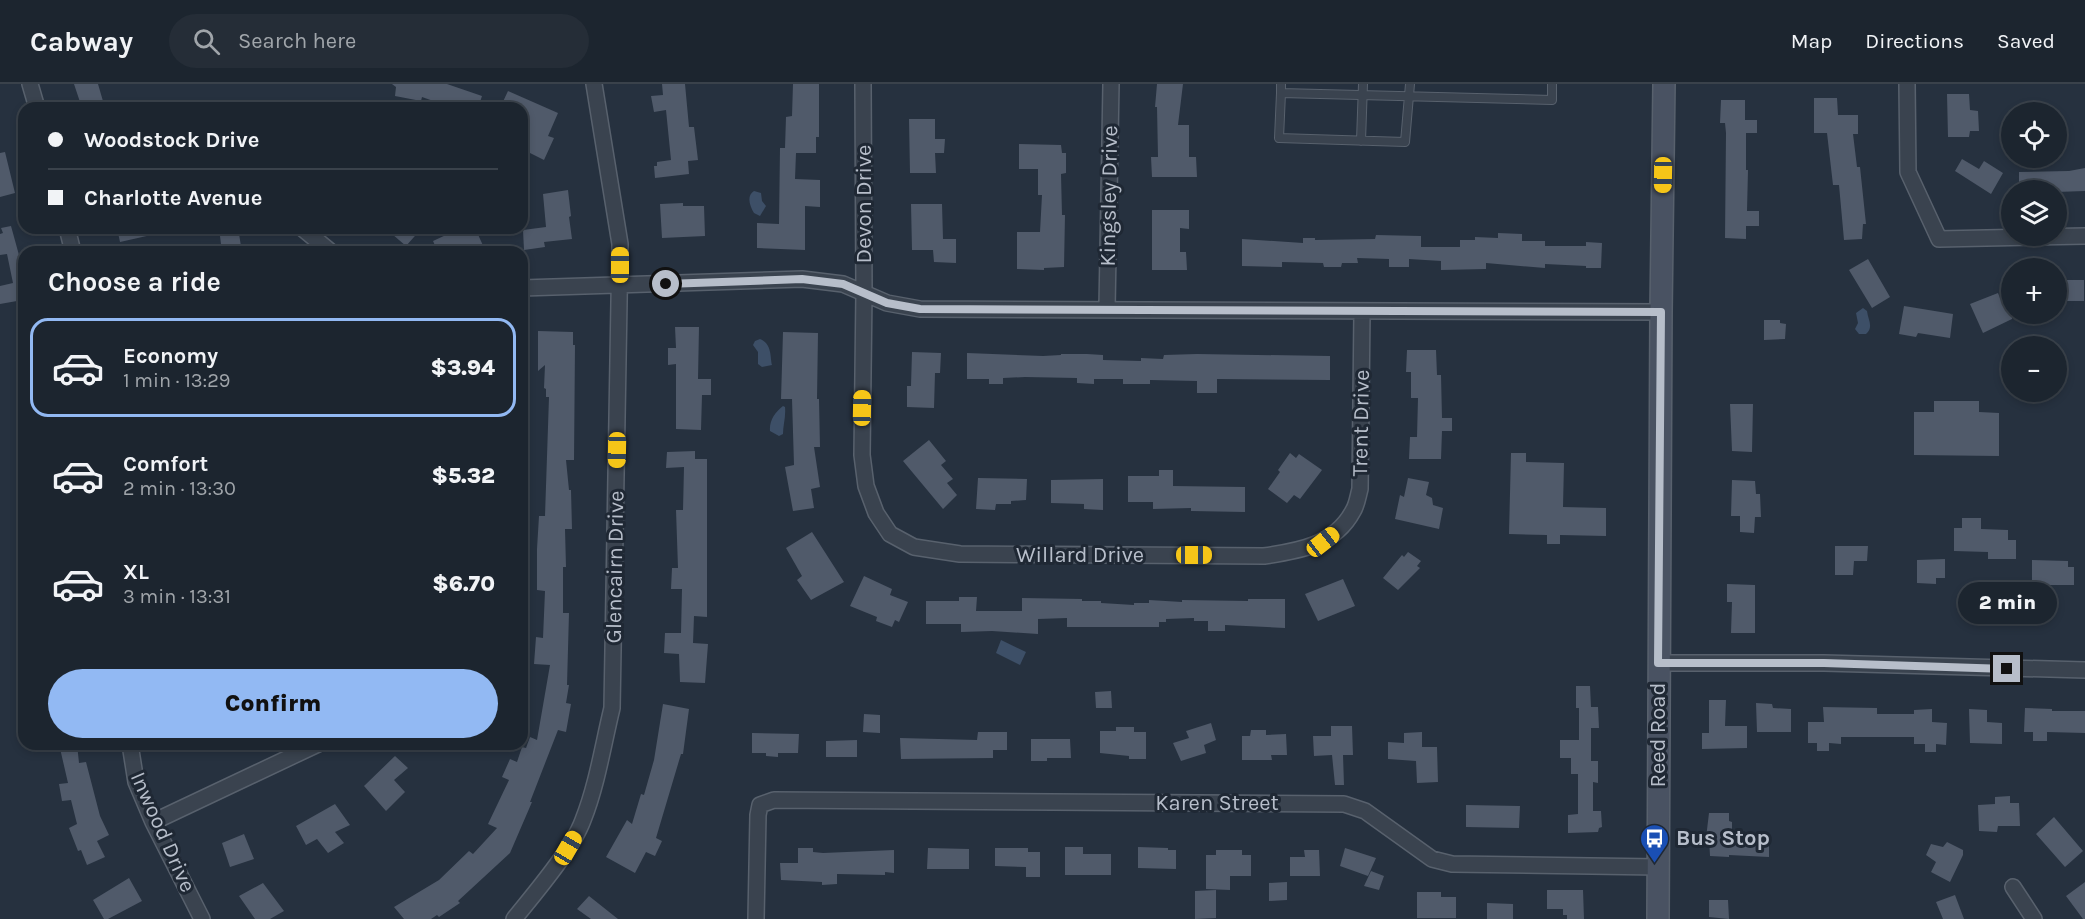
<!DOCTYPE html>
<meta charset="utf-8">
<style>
:root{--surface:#1c252f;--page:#252d37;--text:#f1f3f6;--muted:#a0a5aa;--line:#3a424b;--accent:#92b9f3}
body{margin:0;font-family:Karla,sans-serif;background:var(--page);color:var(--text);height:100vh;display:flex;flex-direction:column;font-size:22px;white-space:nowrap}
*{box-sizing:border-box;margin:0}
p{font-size:20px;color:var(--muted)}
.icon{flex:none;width:33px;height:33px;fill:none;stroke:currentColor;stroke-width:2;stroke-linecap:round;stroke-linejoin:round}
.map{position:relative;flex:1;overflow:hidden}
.details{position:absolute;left:18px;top:162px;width:510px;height:504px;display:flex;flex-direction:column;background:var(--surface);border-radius:18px;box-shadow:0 3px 9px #0003,0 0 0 2px var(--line)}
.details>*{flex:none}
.guide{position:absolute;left:18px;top:18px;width:510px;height:132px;border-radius:18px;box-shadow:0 3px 9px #0003,0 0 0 2px var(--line);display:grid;align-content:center;height:132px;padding:0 30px;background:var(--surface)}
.buttons{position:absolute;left:2001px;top:18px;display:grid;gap:12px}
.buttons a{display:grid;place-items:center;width:66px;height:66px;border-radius:50%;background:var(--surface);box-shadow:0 3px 9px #0003,0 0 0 2px var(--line);font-size:30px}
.end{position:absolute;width:27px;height:27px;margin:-14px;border:8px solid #b7beca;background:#111;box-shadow:0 0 0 3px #111}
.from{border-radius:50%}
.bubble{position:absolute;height:42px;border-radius:21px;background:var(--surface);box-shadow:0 3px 9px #0003,0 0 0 2px var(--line);font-size:20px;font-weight:800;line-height:42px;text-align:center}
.car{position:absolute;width:18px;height:36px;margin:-18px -9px;border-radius:8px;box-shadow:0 0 4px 2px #0007;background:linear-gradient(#f5c518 24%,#345 0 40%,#f5c518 0 76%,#345 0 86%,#f5c518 0)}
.guide b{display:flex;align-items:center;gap:21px;height:57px;font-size:22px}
.guide b+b{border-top:2px solid var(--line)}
.guide i{width:15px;height:15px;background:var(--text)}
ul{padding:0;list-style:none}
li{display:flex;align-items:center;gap:18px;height:99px;margin:0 12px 9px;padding:0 18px;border:3px solid transparent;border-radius:18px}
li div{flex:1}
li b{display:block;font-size:22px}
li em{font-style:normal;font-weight:800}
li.current{border-color:var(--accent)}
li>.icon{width:54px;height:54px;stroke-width:1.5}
h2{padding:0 30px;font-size:27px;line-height:72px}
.action{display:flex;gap:12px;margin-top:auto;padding:12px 30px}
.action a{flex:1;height:69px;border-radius:36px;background:var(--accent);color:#111;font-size:24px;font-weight:800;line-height:69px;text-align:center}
header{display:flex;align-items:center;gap:36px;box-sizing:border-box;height:84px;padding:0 30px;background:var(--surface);border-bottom:2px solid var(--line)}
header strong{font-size:28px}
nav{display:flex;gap:33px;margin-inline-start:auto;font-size:21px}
.search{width:420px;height:54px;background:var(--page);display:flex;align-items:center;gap:15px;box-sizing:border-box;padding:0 21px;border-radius:33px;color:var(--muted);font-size:22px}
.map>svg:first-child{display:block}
</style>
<header>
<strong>Cabway</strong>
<div class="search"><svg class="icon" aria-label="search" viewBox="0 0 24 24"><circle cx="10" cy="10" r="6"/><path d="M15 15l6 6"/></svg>Search here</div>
<nav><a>Map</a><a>Directions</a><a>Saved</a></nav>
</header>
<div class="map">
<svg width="2085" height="835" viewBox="0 0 2085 835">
<rect width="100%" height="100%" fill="#26313f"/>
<path fill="#3d4f67" d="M754 107 761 109 762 117 766 122 760 132 754 129C750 122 746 112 754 107Z
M1863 224 1867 227C1868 236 1874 243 1866 250H1859L1855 245 1858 239 1856 229Z
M760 255C772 260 770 272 772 281L762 283 758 280V268L753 261 755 257Z
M783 322 785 323C786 333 783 341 783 350L779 352 770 347C769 337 775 328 783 322Z
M1001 556 1026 568 1020 581 996 569Z"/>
<path fill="#505a6a" d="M74 0H98L105 24H82Z
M392 0H447L482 12 478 24H453L422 13 421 17 395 12 396 3Z
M662 0H685L689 43H694L698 76 688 77 689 90 655 94 654 82H657V78L671 76 666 26 654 28 651 12 663 11Z
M793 0H819V53H816V69H796L795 95 820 96V123L805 122V166L757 164V139L779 140 780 64H785L786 33 792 32Z
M1157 0H1183L1178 41H1189V73H1196L1197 93H1152L1151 73H1158L1157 23H1155Z
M508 7 558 29 548 52 554 54 544 76 522 65V24H500Z
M1947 10H1969L1970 26 1978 27 1979 47H1970L1969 53H1948Z
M1814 14H1837L1838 31H1858V50H1853L1857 83H1860L1866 140H1863L1862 155 1844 156 1839 101H1833L1827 49H1814Z
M1721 16H1745V36H1757V49H1746V86H1748L1747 127H1759V142H1746V155L1725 154 1726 49 1725 39H1720Z
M909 35H935V55H945L944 69H935L936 89H910Z
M1019 60 1061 61 1062 69H1066V89L1061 90 1062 131H1065L1064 183 1044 184V186L1017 185V148H1040L1042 111H1038V85H1019Z
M5 68 15 109 0 113V69Z
M1962 75 1979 85 1984 77 2003 89 1991 110 1955 87Z
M2085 84V107L2056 108V106H2019V88L2069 87Z
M568 106 571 132 569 133 572 155 544 158 545 163 524 166 523 146 546 143 543 110Z
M683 119V122H704L705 152 662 154 660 120Z
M911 120H942L943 155H956V179L934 178 933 166H912Z
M1152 126H1189V145L1180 144V168H1186L1187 186H1152Z
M11 142 22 182 24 181V225L18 226 17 217 0 220V202L13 199 7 170 0 171V150L3 149 1 144Z
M117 144H159L160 149 120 158Z
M219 144H238L242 168H222Z
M385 144H422L406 162Z
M461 144H475L486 168H438L433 157Z
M1498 149 1522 150V157H1545V162H1586V158L1602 159 1601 184H1586V182L1545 180V184L1486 179V185L1441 186V177L1409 175V183H1389V175L1357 174 1358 179H1342L1341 183H1324L1323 179 1282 178V183L1242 182V155L1303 159V154H1315V156L1375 155 1376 151 1421 152V163H1460V156H1475V153L1498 154Z
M1868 175 1890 213 1872 224 1849 186Z
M2056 196H2084V217H2056Z
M1998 209 2000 214 2012 209V235L1983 249 1970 220Z
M1904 222 1953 230 1950 254 1918 249 1916 253 1899 250Z
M1764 236H1780V239L1786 240 1785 255 1764 256Z
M675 243H699L698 295H711V311H702L701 346 676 345V280L668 281V264H676Z
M538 247 573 248V261H575L574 376H566L569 406H571L572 445H565L566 483H563V529H569L567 601H569L566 619 571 620 566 648 558 646 530 718H532L510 769 458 817 460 819 439 833 437 831 431 835H404L394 823 439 796 469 767 473 770 497 744 488 740 509 696 502 693 510 675 517 678 522 663 526 664 530 653 537 656 550 581 534 580 536 553 543 554 545 507 537 506V465L539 432H545L549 313H546V305L544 304 545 281 538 287Z
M783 248 818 249 817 315H819L820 363H814L820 403 811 405 814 424 793 427 785 383 794 381 792 315H781Z
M1407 266H1436L1437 291H1441L1442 334H1452V347H1442L1441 375H1409L1410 353H1417L1418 314H1411V288H1406Z
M912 268 941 269 940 289H935L934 324 907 323V302H911Z
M967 269 1043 272 1061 271V270H1087L1103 271V276L1141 277V274L1163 275 1164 271 1197 270 1330 272V296L1217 295V309H1197V297L1150 296V300H1123V295H1094V300L1077 299V294L1025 293 1003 294V300H989V295H967Z
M1934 317H1979V328L1999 329V372L1914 371V328H1934Z
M1730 320H1753L1752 368 1732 367Z
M929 356 946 377 941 381 953 395 947 399 957 411 943 425 903 377Z
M695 367V375H707V533L694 532 693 559 708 560 705 599 680 598 679 570 664 569 665 549H681L682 505H671L672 484H678L676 426H683L684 383 666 384 667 368Z
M1290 369 1296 374 1299 370 1322 386 1300 415 1294 411 1287 419 1268 405 1280 388 1278 386Z
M1511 369H1526V378L1564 379 1563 423 1606 424V452L1560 451V460H1547V451L1509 450Z
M1159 386H1173V402L1245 403V428L1191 427V424L1153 425V418H1128V392H1159Z
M978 394 1027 395 1026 416 1011 417V420H996L995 426 976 425Z
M1408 394 1429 398 1426 411 1432 414 1433 421 1443 424 1439 445 1395 435 1400 411 1404 413Z
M1103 395V426L1084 425V420L1051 419V396Z
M1732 396 1755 397 1756 410H1760L1761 433H1755L1754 449 1740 448V432H1731Z
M1962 434H1981V445L2008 446V456H2016V475H1988V468L1954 467V444H1962Z
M812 448 844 498 811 516 797 496 802 492 786 464Z
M1835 462H1868L1867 477H1854L1853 491H1835Z
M1408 468 1421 477 1417 482 1420 484 1398 506 1383 494 1402 471 1404 473Z
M1945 475V494H1936V500L1917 499V476Z
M2032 476 2068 477V483H2074V501H2032Z
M864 492 892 505 890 511 908 518 899 538 895 536 892 543 876 537 877 533 850 522Z
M1343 495 1355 522 1318 537 1305 510Z
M1727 500 1755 501V549H1731L1732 518H1727Z
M959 513H977L976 527H1022V514L1082 515V517H1101V519L1134 521V519H1149V516L1182 518V516L1248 517V515H1285V544L1225 541V547H1208V537H1194V534L1166 535V538H1159V543H1067V534L1038 535V550L992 547 961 548V540H926V517H959Z
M1576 602H1590L1591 623H1598L1599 644H1591V677H1598V699L1593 698V727H1601L1602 743 1599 744 1598 748 1568 749V731L1578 730V690H1571V674H1560V656H1579V624H1576Z
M1111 607 1112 624H1096L1095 608Z
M1709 616H1726L1725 642H1747V664L1702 665V649H1709Z
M1756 619 1772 620 1773 624 1791 625V648H1757Z
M663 620 689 625 683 670H681L656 754 662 757 655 772 646 768 635 789 606 773 627 736 632 740 641 710 644 711 654 676Z
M1823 623 1877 624V630H1914V626L1932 625V638L1947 639 1946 661 1936 660V668H1925V660H1914V653H1841V660L1829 659V667H1817V659H1808V638H1824Z
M2025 624 2052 625V627H2085V649L2047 648V657H2033V648H2024Z
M1969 625 1987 626V638L2002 639V660L1970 659Z
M864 630 880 631V649L863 648Z
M1211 639 1216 656 1204 661 1206 669 1181 677 1173 659 1189 654 1186 647Z
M1331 642H1352L1353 671H1343L1344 701H1335L1332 671 1314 672 1313 652H1331Z
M1116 643H1134V648H1146V675H1129V672L1100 669V647H1116Z
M1251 646H1266V651L1286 650 1287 671H1271L1272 676H1242V652H1250Z
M978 648H1007V666H993V674L901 675 900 654 977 656Z
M1422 648V663H1437L1438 698 1417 699 1416 677 1388 675V658L1404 659V649Z
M752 649 799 650 798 669H778V673L766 672V669H752Z
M1031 655H1070L1071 674H1047V677H1031Z
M857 656V673H826V657Z
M59 660H77L79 679 86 678 100 732 109 751 97 757 105 773 87 781 81 766 78 767 69 744 77 740 71 716 62 717 59 700 68 699Z
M395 672 408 684 394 696 405 708 386 727 364 702Z
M2010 712V719H2019L2020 742H1998L1997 748 1979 747 1978 721 1995 720V713Z
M335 720 350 741 335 748 344 759 328 769 317 755 306 761 296 742Z
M1466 721 1520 722 1519 744 1466 743Z
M1709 729H1729V737L1732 738V752H1769V773L1729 771V773L1710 772 1709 754H1706Z
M2054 733 2083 767 2065 783 2036 750Z
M244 750 254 775 230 783 222 759Z
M1947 758 1963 766V771L1950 798 1931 788 1936 778 1926 771 1931 760 1943 763Z
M1065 763H1083V770H1111V791H1065Z
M1138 763 1168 764V766H1176V785L1138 784Z
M798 764H813V768L823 769 894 766V789L885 788V791L837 790V800L822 801V798L781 796 780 779H798Z
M928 764 969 765V785H927Z
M995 764H1028V768H1040V793H1026V783L995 782Z
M1345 764 1376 774 1368 792 1340 782Z
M1216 766H1242V771H1251V792H1230V806L1206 805V771H1216Z
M1304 766H1319L1320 792H1290V773H1305Z
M1371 787 1384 792 1379 806 1364 802Z
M129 794 142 817 108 835H104L93 816Z
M1287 798V816L1269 817V799Z
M2085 798V835H2083L2066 812Z
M263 799 284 827 270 835H255L239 812Z
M1216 806V834L1195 835V807Z
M1547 806H1583L1584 835H1567V831H1563V825H1547Z
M1417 808H1441V813H1456V834H1417Z
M1955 811 1964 835H1943L1936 818Z
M589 812 618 835H591L577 825Z
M1709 816H1728L1729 835 1709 833Z
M1487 819 1513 820V835H1487Z"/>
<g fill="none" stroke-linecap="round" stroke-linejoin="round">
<defs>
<path id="lane" d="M1281 0V9L1552 16V0
M1281 9 1279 54 1405 58 1410 0
M1361 57 1363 0"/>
<path id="street" d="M30 0 37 24
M863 0 864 208 862 371 866 402 876 429 890 450 914 463 960 470 1264 472C1299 467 1335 461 1353 427 1357 421 1358 412 1360 405L1362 228
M1907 0 1908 88 1939 155 2085 152
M67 144 73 168
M302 144 331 168
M522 204 802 195 843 200 887 219 920 225 1661 228
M1107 224 1111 0
M1658 579H1824L2085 586
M130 660 136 698 153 738 202 835
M153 738 318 660
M2013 803 2034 835
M514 835C534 810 572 766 583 736 597 701 603 661 612 624L620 160 594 0
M756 835 758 731 760 721 774 716 1344 720 1365 727 1432 775 1452 780 1658 783"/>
<path id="secondary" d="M1658 835 1661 228 1664 0"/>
</defs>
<use href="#lane" stroke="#58616d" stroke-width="10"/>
<use href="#street" stroke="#58616d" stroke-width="18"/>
<use href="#secondary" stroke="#58616d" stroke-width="24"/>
<use href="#lane" stroke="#3a434f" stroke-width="8"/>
<use href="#street" stroke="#3a434f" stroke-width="15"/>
<use href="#secondary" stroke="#495262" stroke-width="21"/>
</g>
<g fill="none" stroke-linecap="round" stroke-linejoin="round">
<path stroke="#b7beca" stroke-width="8" d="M666 200 802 195 843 200 887 219 920 225 1661 228 1658 579H1824L2007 585"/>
</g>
<defs>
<symbol id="bus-pin" viewBox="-11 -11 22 30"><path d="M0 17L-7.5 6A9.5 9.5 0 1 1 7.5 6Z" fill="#1a4fb4" stroke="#1f2834"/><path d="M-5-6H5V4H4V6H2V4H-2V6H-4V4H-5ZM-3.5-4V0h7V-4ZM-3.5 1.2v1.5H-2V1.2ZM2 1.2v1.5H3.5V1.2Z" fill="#fff"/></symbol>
</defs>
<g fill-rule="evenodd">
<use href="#bus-pin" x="1638" y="738" width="33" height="45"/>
</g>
<g text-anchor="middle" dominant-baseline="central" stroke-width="6" stroke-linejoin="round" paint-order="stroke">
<g font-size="22" fill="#b7beca" stroke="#1f2834">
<text transform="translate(1109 112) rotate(-89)">Kingsley Drive</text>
<text transform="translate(864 120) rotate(-90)">Devon Drive</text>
<text transform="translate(1361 339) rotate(-89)">Trent Drive</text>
<text x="1080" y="471">Willard Drive</text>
<text transform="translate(615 483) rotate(-89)">Glencairn Drive</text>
<text transform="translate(1658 651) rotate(-90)">Reed Road</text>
<text x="1217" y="719">Karen Street</text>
<text transform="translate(163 748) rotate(66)">Inwood Drive</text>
</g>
<g font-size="22" font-weight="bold" fill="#b7beca" stroke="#1f2834" text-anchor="start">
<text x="1676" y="754">Bus Stop</text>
</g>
</g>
</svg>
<div class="buttons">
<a><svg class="icon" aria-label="locate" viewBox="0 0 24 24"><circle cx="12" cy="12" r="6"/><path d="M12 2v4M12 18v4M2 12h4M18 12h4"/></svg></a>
<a><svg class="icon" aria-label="layers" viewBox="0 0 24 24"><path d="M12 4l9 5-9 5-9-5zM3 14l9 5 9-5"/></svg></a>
<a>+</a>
<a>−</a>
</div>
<i class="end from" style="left:666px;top:200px"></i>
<i class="end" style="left:2007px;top:585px"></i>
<div class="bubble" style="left:1958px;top:498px;width:99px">2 min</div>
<i class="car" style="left:1663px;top:91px;rotate:181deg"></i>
<i class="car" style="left:620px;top:181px;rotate:0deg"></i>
<i class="car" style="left:862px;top:324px;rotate:1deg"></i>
<i class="car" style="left:617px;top:366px;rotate:181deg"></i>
<i class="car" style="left:1323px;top:458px;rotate:52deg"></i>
<i class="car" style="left:1194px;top:471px;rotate:90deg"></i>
<i class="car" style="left:568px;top:764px;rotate:30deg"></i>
<div class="guide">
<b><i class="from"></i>Woodstock Drive</b>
<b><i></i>Charlotte Avenue</b>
</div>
<section class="details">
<h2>Choose a ride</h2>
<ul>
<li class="current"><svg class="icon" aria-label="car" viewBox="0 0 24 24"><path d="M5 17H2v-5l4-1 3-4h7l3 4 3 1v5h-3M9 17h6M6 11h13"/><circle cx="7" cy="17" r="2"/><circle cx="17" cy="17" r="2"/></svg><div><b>Economy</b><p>1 min · 13:29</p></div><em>$3.94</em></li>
<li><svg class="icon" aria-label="car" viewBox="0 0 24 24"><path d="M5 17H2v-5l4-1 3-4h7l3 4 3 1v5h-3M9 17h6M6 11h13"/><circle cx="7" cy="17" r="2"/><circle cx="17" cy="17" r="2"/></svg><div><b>Comfort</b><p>2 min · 13:30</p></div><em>$5.32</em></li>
<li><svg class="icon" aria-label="car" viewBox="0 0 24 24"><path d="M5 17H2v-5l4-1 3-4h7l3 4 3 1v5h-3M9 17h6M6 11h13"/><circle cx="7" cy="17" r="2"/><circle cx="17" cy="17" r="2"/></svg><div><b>XL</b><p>3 min · 13:31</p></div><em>$6.70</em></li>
</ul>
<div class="action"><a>Confirm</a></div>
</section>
</div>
